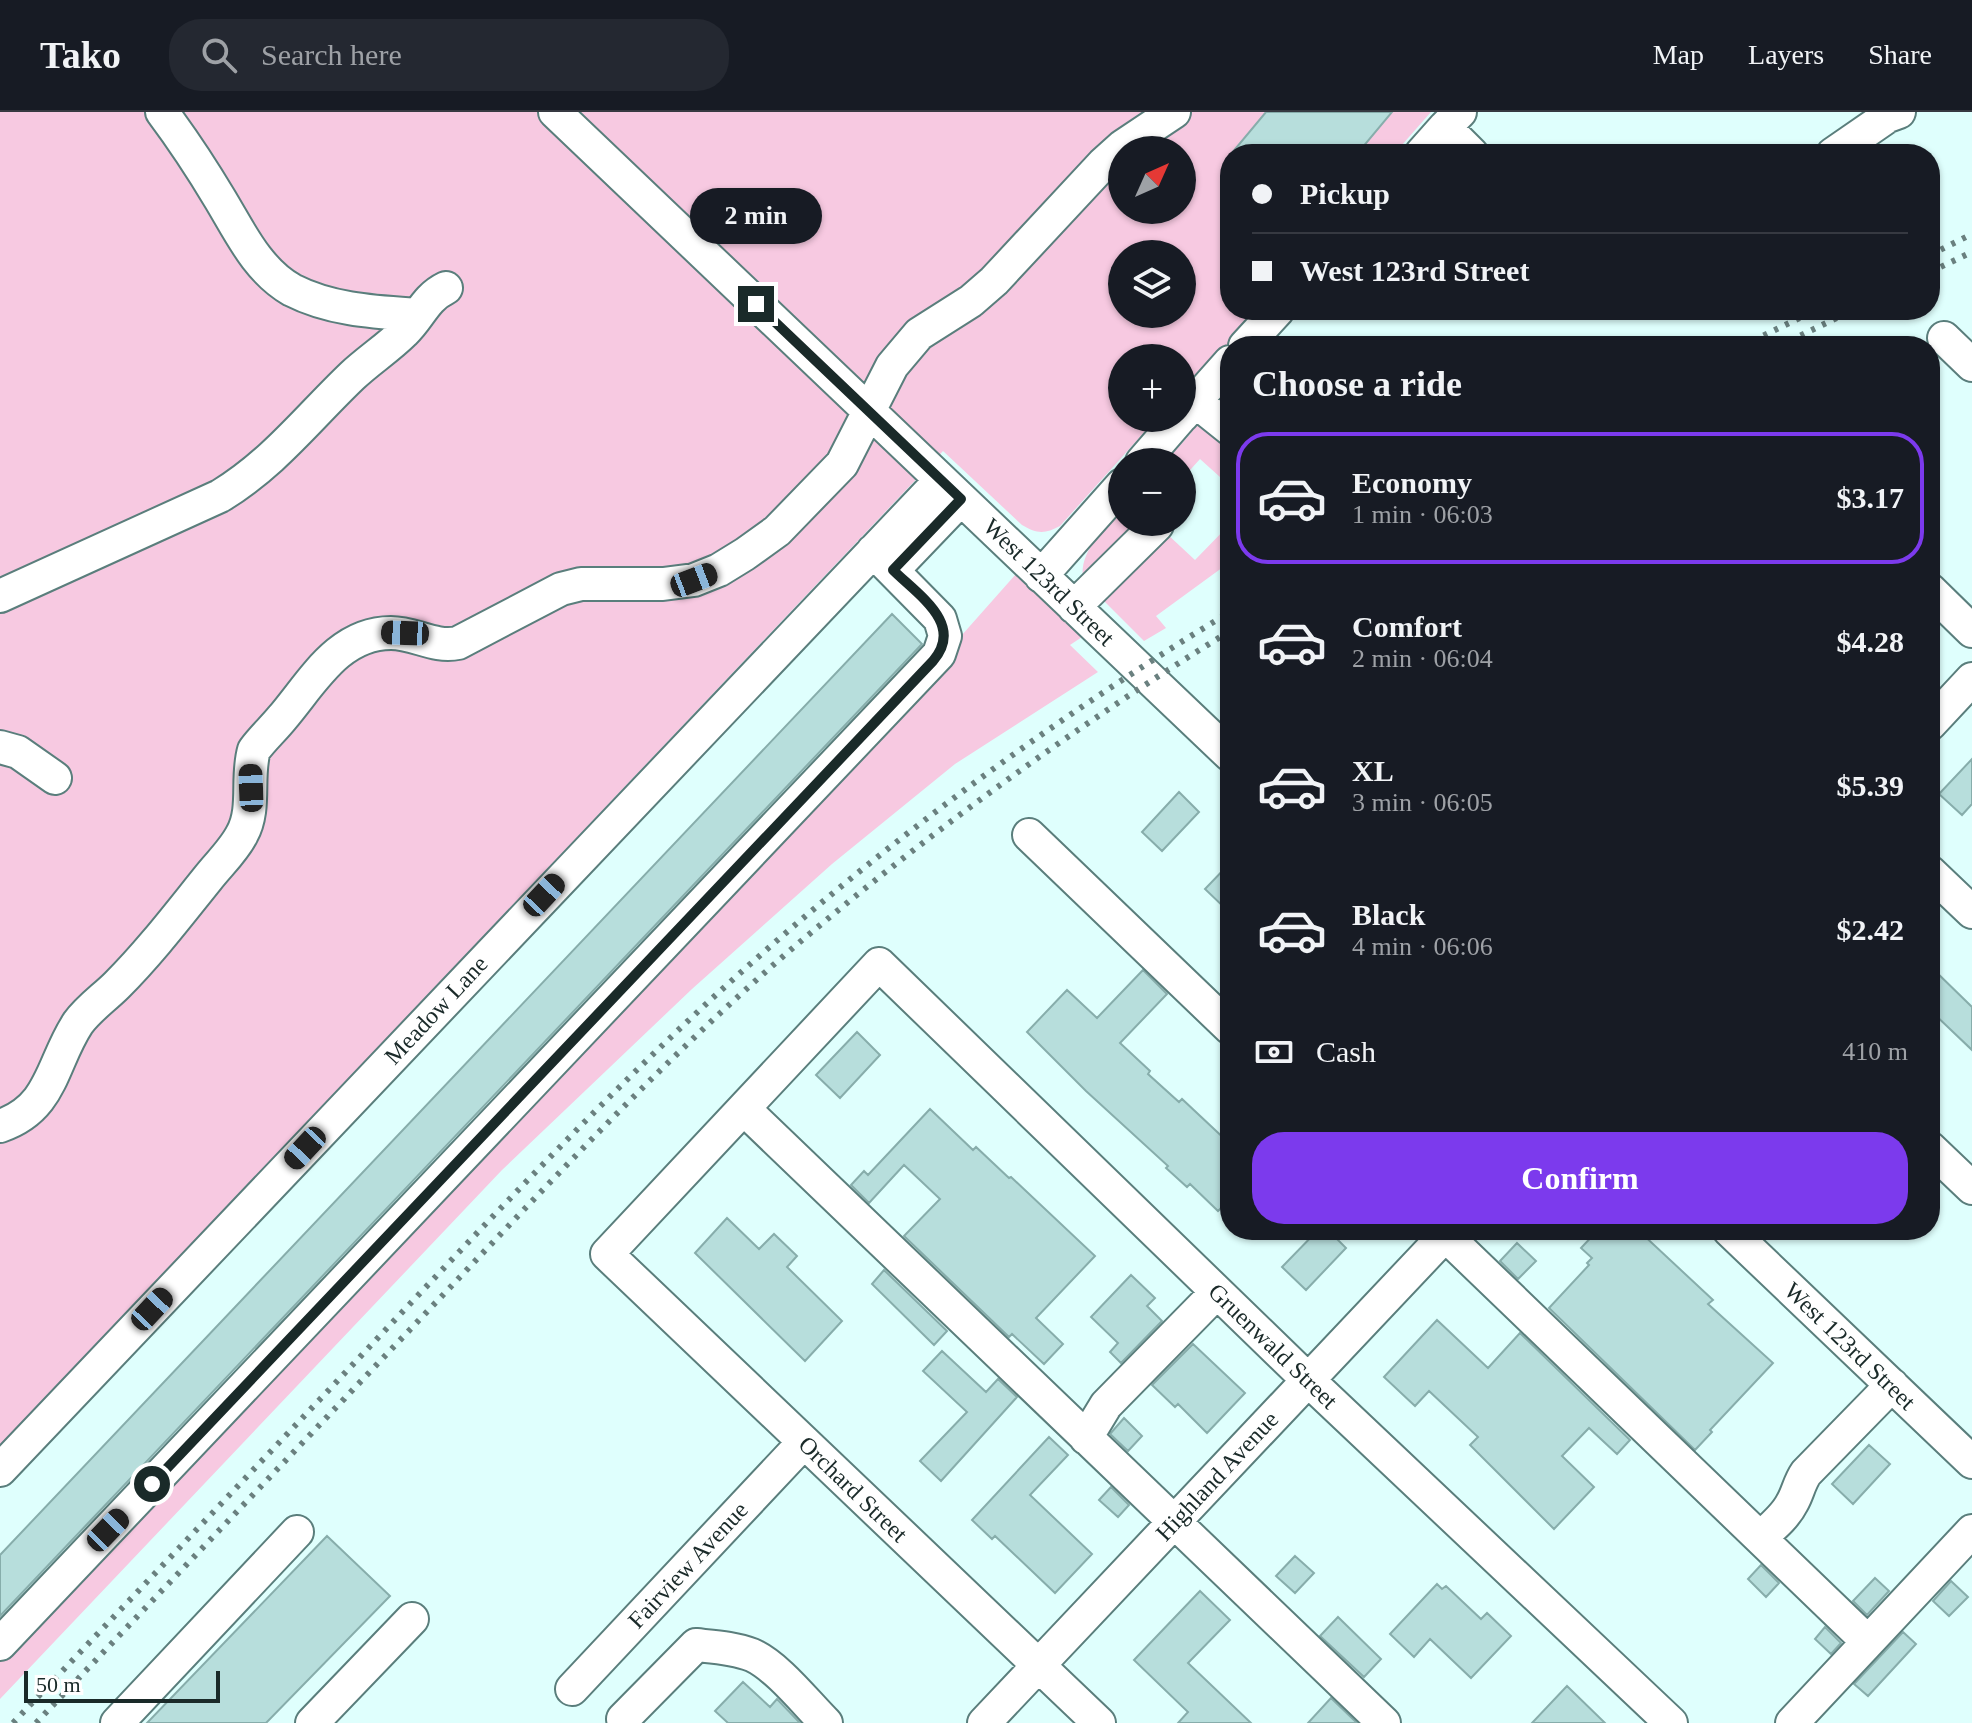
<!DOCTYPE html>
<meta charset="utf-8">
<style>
:root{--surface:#171b24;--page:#242831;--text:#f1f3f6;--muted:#9ea1a6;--line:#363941;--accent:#7c3aed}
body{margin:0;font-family:"Times New Roman",serif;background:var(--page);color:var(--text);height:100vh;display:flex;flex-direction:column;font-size:30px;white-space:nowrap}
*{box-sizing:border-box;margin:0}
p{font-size:26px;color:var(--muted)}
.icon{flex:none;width:44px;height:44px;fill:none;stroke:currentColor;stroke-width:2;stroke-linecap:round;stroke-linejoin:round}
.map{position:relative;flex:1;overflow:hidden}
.side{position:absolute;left:1220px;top:224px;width:720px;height:904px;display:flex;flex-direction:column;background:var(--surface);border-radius:32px;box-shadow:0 2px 6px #0004}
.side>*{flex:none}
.top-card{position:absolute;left:1220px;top:32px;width:720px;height:176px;border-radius:32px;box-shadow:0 2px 6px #0004;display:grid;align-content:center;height:176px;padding:0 32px;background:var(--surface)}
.needle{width:52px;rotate:45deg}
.buttons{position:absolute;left:1108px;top:24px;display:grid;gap:16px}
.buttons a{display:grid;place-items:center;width:88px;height:88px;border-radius:50%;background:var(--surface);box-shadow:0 2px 6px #0004;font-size:40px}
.scale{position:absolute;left:24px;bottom:20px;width:196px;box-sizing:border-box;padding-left:8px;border:4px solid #1a2a29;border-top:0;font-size:22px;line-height:28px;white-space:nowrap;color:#1a2a29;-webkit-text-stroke:6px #fff;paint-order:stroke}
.end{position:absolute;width:36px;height:36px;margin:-18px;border:10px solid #1a2a29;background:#fff;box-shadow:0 0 0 4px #fff}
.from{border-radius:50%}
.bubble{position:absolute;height:56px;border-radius:28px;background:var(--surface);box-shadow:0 2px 6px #0004;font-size:26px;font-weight:800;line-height:56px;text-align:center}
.car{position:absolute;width:24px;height:48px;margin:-24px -12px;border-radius:10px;box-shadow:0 0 6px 2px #0007;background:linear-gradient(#222 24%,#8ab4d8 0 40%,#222 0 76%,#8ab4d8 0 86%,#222 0)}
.top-card b{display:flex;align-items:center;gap:28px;height:76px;font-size:30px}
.top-card b+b{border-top:2px solid var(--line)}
.top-card i{width:20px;height:20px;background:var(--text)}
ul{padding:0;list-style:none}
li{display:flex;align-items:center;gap:24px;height:132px;margin:0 16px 12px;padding:0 16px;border:4px solid transparent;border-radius:32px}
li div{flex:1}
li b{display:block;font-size:30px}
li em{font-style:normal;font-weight:800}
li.active{border-color:var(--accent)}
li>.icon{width:72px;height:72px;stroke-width:1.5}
h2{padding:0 32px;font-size:36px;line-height:96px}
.pay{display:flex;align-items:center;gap:20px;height:88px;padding:0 32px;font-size:30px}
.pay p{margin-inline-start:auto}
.button{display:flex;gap:16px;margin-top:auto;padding:16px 32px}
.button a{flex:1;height:92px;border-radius:32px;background:var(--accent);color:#fff;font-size:32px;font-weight:800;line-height:92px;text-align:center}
header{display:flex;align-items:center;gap:48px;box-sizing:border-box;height:112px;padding:0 40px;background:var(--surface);border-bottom:2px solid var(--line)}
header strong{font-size:38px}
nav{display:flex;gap:44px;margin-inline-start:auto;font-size:28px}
.search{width:560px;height:72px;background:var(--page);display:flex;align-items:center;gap:20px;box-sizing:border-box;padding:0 28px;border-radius:32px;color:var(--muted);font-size:30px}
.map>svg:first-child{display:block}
</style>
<header>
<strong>Tako</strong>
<div class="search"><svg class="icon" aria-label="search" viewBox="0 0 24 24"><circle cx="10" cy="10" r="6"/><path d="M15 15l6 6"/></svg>Search here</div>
<nav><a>Map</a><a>Layers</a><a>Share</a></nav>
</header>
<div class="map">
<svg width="1972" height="1611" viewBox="0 0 1972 1611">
<rect width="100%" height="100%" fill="#dffffd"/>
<path fill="#f7c9e1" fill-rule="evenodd" d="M0 0H1431L1394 42H1230V198H1254L1243 210 1269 234H1230V374L1200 347 1182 367V350H1165L1191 321 1176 306H1182V246H1122V306H1157L1060 414C1045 422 1037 422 1022 413L943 339 0 1334ZM1122 38H1182V98H1122ZM1122 142H1182V202H1122Z
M1122 399V410H1143L1083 468C1079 438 1103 420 1122 399Z
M1230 412V450L1156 504 1166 516 1144 529 1101 486 1166 421 1195 448Z
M1016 462 1082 525 1070 533 1098 560 955 652 832 752 692 877 502 1058 0 1587V1548L347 1177 775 734Z"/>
<path fill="#b7dedc" stroke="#87adab" stroke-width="2" d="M1266 0H1392L1357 42H1231Z
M892 502 922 532 0 1504V1443Z
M1972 647V692L1962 703 1939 682Z
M1179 680 1199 700 1162 739 1142 720Z
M1230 751V801L1205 777Z
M1930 854 1972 895V938L1930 898Z
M1143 858 1167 882 1120 931 1150 959 1148 962 1179 990 1182 987 1230 1032V1087L1218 1099 1190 1072 1187 1075 1166 1056 1168 1054 1086 979 1027 920 1067 878 1097 906Z
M857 920 880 943 840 986 816 963Z
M930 997 973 1038 976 1035 1009 1066 1011 1065 1095 1144 1036 1206 1063 1232 1044 1252 1012 1222 1009 1225 904 1124 940 1087 904 1053 869 1091 851 1073 864 1059 868 1063Z
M727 1106 759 1137 774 1122 797 1144 787 1155 842 1209 805 1249 695 1141Z
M1318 1118H1328L1346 1136 1306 1178 1282 1155Z
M1598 1118H1638L1713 1188 1708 1192 1773 1251 1710 1318 1712 1320 1695 1338 1549 1196 1589 1153 1587 1151 1592 1146 1581 1136Z
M1517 1131 1536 1149 1518 1167 1500 1149Z
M884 1158 947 1219 934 1233 872 1172Z
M1131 1163 1155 1186 1147 1194 1162 1209 1121 1251 1110 1240 1118 1231 1091 1205Z
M1437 1208 1488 1256 1520 1221 1630 1328 1617 1342 1589 1316 1562 1344 1594 1375 1554 1417 1470 1333 1478 1325 1429 1279 1415 1294 1384 1265Z
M1193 1232 1245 1281 1207 1321 1178 1292 1175 1295 1152 1273Z
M942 1239 986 1280 998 1267 1017 1285 941 1369 920 1349 967 1300 923 1259Z
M1124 1306 1142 1324 1128 1339 1110 1322Z
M1049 1325 1068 1343 1030 1383 1092 1442 1055 1481 995 1424 992 1427 972 1408Z
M1869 1333 1890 1352 1853 1392 1832 1372Z
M1111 1375 1129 1393 1118 1405 1099 1388Z
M327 1424 390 1484 266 1611H147Z
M1295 1444 1314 1461 1295 1481 1276 1464Z
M1761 1453 1779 1471 1766 1485 1748 1467Z
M1875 1466 1889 1479 1867 1503 1853 1489Z
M1951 1469 1968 1485 1949 1504 1933 1489Z
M1437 1472 1442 1477 1446 1474 1481 1507 1487 1501 1511 1524 1471 1566 1430 1527 1414 1545 1390 1522Z
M1200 1479 1230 1508 1188 1551 1251 1611H1178L1188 1600 1134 1548Z
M1338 1505 1381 1547 1364 1565 1320 1524Z
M1825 1515 1841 1531 1831 1542 1815 1527Z
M1903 1520 1916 1532 1868 1584 1854 1572Z
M743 1570 770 1595 777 1587 800 1611H728L715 1599Z
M1567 1574 1605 1611H1532Z
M1331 1586 1357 1611H1308Z"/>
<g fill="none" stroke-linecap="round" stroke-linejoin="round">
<defs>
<path id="minor" d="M162 0C183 28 202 57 220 87 240 120 257 158 292 178 331 198 375 200 418 203
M555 0 1230 643
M1460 0 1445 15 1472 42
M1421 42 1445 15
M1833 42 1888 4 1899 0
M1944 226 1972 253
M1245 234 1278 198
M1195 289 1230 317
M1182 304 1230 250
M1142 350 1180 306
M893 458 961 387
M1041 464 1122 373
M1930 478 1972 519
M0 484 220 384C274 351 307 307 352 264 369 248 388 236 404 220 420 205 425 186 446 176
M1074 495 1157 413
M1930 612 1972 567
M0 635 18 640 55 666
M1029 723 1230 916
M1930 760 1972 800
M744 997 1384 1611
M0 1014C53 996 51 952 78 911 89 896 104 886 117 873 150 840 179 802 208 766 219 752 234 738 242 722 256 697 246 665 254 638 263 626 273 617 282 606 312 571 338 521 391 521 415 521 434 536 458 531L561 477 581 472H663L694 468 719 458 745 442 777 419 842 352 892 254 919 222 971 189 994 169 1103 52 1123 34 1174 0
M1930 1036 1972 1076
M1440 1118 1868 1530
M1729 1118 1972 1350
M1086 1326 1106 1293 1217 1180
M0 1358 941 368
M1760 1426C1771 1416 1785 1405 1792 1391 1798 1381 1799 1371 1806 1361L1892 1273
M0 1532 939 542 945 524 940 507 873 439
M572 1577 804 1330
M623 1607 696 1533C715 1535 734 1536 752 1543 778 1555 805 1590 826 1611
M117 1611 297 1420
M312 1611 412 1507
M984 1611 1450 1118
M1099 1611 607 1142 879 852 1308 1268 1671 1611
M1792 1611 1972 1419"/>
</defs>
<use href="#minor" stroke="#5a7e7c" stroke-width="36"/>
<path stroke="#a2bdbb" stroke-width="5" stroke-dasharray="6 6" stroke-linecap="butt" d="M1182 77 1188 79"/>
<use href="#minor" stroke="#fff" stroke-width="32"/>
<path stroke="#6a807f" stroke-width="6" stroke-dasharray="4 8" stroke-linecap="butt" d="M1930 143 1972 122
M1930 160 1972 140
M1742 234 1816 198
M1779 234 1853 198
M13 1611C139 1478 265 1346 390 1213 493 1104 595 995 705 893 865 745 1043 613 1230 500
M36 1611C171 1469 306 1327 441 1185 555 1065 668 943 794 835 931 719 1077 613 1230 519"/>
</g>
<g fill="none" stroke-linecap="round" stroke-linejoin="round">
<path stroke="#1a2a29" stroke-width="10" d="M152 1372 933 549C965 512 918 483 893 458L961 387 756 192"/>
</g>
<g text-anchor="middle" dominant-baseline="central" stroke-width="6" stroke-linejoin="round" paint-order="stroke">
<g font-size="24" fill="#1a2a29" stroke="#fff">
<text transform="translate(1049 470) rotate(44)">West 123rd Street</text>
<text transform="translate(436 898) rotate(-47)">Meadow Lane</text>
<text transform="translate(1273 1234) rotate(44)">Gruenwald Street</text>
<text transform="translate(1850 1234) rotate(44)">West 123rd Street</text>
<text transform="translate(1217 1364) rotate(-47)">Highland Avenue</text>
<text transform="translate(853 1377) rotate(44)">Orchard Street</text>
<text transform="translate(688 1453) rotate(-47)">Fairview Avenue</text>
</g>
</g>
</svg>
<div class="buttons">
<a><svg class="needle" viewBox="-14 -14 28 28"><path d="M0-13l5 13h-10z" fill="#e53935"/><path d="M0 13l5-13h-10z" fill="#9ea1a6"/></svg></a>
<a><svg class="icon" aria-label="layers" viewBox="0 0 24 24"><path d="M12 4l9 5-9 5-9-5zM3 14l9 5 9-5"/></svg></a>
<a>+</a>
<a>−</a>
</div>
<div class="scale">50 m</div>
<i class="end from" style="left:152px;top:1372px"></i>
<i class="end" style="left:756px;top:192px"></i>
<div class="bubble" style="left:690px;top:76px;width:132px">2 min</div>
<i class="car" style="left:694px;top:468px;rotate:69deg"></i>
<i class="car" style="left:405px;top:521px;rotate:272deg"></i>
<i class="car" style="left:251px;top:676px;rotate:358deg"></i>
<i class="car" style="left:544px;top:783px;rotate:43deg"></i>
<i class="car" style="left:305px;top:1036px;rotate:223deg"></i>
<i class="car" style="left:152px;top:1197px;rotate:43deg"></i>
<i class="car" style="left:108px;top:1418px;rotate:44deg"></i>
<div class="top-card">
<b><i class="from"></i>Pickup</b>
<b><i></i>West 123rd Street</b>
</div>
<section class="side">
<h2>Choose a ride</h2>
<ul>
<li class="active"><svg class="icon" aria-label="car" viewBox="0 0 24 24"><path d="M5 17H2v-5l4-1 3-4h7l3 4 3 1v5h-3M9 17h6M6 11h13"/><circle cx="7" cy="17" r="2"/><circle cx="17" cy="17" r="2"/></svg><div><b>Economy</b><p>1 min · 06:03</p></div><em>$3.17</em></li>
<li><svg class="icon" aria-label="car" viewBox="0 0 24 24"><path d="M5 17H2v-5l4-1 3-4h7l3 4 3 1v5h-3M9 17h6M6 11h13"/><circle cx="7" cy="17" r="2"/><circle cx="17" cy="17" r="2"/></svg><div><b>Comfort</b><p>2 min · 06:04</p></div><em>$4.28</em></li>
<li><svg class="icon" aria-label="car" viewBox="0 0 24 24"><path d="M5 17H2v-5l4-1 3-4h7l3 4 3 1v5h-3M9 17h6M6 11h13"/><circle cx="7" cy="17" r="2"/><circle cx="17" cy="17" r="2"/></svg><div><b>XL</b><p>3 min · 06:05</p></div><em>$5.39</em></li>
<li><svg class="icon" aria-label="car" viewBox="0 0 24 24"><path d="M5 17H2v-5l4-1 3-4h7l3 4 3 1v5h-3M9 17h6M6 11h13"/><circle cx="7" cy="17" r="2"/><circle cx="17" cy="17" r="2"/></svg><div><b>Black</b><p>4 min · 06:06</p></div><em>$2.42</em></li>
</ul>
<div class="pay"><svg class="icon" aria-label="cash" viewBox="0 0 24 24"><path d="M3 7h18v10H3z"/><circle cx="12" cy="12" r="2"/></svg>Cash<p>410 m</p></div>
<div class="button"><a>Confirm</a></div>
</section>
</div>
